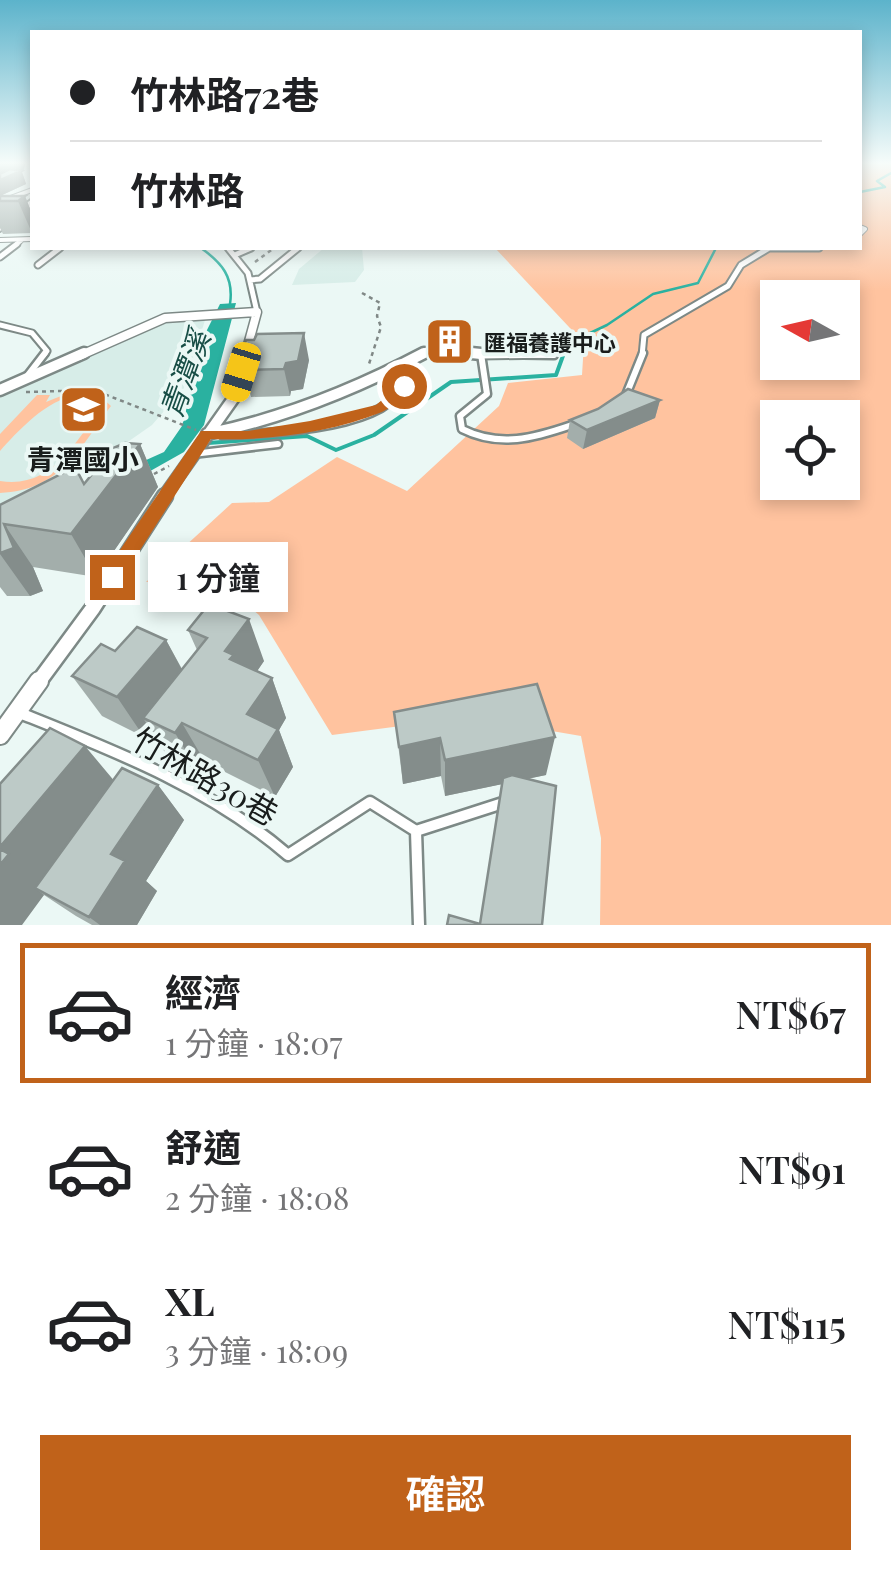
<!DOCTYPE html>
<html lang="zh-TW">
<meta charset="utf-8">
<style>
:root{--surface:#fff;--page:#f6f6f6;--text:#202124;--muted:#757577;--line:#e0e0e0;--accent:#c0621a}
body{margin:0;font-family:"Playfair Display","Noto Sans TC",serif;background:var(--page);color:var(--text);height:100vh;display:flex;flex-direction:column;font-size:38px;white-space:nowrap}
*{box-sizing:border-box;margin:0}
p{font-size:32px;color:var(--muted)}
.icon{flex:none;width:55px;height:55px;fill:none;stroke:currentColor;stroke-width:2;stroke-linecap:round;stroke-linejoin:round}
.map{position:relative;height:925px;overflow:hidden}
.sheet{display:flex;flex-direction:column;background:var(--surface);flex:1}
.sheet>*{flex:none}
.hud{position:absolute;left:30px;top:30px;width:832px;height:220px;border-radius:0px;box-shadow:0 5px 15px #0003;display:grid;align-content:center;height:220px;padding:0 40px;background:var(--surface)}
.needle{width:65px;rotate:278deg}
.buttons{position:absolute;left:760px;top:280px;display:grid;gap:20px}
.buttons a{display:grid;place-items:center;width:100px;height:100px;border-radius:0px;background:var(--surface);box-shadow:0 5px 15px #0003;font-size:50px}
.end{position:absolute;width:45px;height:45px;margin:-22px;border:12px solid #c0621a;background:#fff;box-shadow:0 0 0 5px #fff}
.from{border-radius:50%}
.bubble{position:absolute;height:70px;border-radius:0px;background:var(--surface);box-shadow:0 5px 15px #0003;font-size:32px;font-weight:600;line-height:70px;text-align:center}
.car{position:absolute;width:30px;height:60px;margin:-30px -15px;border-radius:12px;box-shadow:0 0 8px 2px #0007;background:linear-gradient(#f5c518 24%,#345 0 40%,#f5c518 0 76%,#345 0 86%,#f5c518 0)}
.hud b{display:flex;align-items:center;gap:35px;height:95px;font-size:38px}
.hud b+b{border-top:2px solid var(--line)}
.hud i{width:25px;height:25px;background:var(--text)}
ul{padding:18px 0 0;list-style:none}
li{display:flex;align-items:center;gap:30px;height:140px;margin:0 20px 15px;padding:0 20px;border:5px solid transparent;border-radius:0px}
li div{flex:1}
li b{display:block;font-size:38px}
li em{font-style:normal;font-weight:600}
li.selected{border-color:var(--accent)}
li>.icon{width:90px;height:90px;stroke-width:1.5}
.action{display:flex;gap:20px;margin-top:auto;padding:20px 40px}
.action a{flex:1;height:115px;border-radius:0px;background:var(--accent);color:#fff;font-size:40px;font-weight:600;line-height:115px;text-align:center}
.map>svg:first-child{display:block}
</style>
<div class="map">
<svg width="891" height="925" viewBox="0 0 891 925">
<rect width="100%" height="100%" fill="#ebf8f5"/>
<path fill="#d7ede8" d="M324 248H362L364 270 355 282 292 285 299 269Z
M206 317 184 388 152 425 109 455 0 506V395L167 320Z"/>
<path fill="#ffc39f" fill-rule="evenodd" d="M860 162H891V925H600L601 838 581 736 470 717 332 735 259 615 215 577 146 582 232 503 269 502 337 457 407 491 499 406 508 383 582 375 584 343 495 248H860ZM778 298H842V362H778ZM778 418H842V482H778Z
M66 394 100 396 111 406C78 450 61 490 0 493V481C52 489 73 444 101 409 70 372 20 429 0 451V434L37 395H50L46 402Z"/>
<path fill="#2ab1a0" d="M236 303 204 425 184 452 58 523 106 478 164 452 182 426 206 332 220 304Z"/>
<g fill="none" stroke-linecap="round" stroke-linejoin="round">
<path stroke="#2ab1a0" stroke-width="2.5" d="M860 192 885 187 877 181 891 173
M201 248C222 263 234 277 230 304
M563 356 567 344 607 325 653 294 698 283 716 248"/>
<path stroke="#2ab1a0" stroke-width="4" d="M208 443 307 436 336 450 374 435 451 382 556 375 564 353"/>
<defs>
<path id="lane-far3" d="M0 202 32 190
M860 227 865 229 860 234
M0 240 32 239
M13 247 22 240"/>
<path id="lane-far2" d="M228 248 248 273 257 312
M237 254 251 248
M0 257 17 244
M38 265 60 248
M250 280 260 279 298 248
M0 325 32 333 47 351 43 356
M481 356 554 355
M642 356 644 335 728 286 741 265 769 248H819"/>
<path id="lane-far1" d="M554 355 481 354 487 394 460 416 462 429C500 448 534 438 572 425
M28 375 45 353
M626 395 643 353
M222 435C266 434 342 430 381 408 390 403 397 393 404 386L392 371
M193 454 278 444"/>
<path id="lane" d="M20 713C115 751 209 787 288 855L370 802 416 831 506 802
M416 831 419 925"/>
<path id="street-far3" d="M79 356 165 318 257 312 245 356
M419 356 430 350 481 354"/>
<path id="street-far2" d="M471 353 481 354
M0 390 84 353
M207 434C284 418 354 390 424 353
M163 498 233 399 246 353"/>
<path id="street-far1" d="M37 684 93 608 165 496"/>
<path id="street" d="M0 735 39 681"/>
<path id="primary" d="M32 199V206L0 231V223Z"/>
</defs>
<use href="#lane-far3" stroke="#7d8986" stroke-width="6"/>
<use href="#lane-far2" stroke="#7d8986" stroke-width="9"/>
<use href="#lane-far1" stroke="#7d8986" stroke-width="11"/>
<use href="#lane" stroke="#7d8986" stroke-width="15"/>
<use href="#street-far3" stroke="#7d8986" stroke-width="11"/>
<use href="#street-far2" stroke="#7d8986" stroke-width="15"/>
<use href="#street-far1" stroke="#7d8986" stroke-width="19"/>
<use href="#street" stroke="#7d8986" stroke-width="22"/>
<use href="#primary" stroke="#7d8986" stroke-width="4"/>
<path stroke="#808886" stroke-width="2.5" stroke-dasharray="4 4" stroke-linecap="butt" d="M255 262 274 248
M362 293 380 303 377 316 381 327 369 364
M26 392 94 390 196 430
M154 474 169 466"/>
<use href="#lane-far3" stroke="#fff" stroke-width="4"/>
<use href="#lane-far2" stroke="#fff" stroke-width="5"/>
<use href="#lane-far1" stroke="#fff" stroke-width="6"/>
<use href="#lane" stroke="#fff" stroke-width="10"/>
<use href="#street-far3" stroke="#fff" stroke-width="8"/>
<use href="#street-far2" stroke="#fff" stroke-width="10"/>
<use href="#street-far1" stroke="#fff" stroke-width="14"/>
<use href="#street" stroke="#fff" stroke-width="18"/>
<use href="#primary" fill="#fff" fill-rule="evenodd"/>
</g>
<path fill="#a3aeab" d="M0 162 23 172H22L26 184 0 196H25L32 214V233L3 234 0 228Z
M463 324 461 345 435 343V330Z
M309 360 303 389 291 391 290 396 251 397 249 389H245L238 361Z
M660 400 655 418 583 449 567 438 570 420Z
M140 444 158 487 96 577 33 567 43 591 30 596H7L0 587V505L84 484Z
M188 630 264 661 257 671 272 678 286 718 279 730 293 767 275 797 205 762 198 771 168 757 150 729 144 737 102 716 72 676 115 651 166 640 182 669 197 650Z
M394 712 546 775 526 779 480 924 502 784 445 796 441 776 403 784Z
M113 780 158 785 184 820 146 881 157 891 137 925H92L76 916 44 895 0 925Z"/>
<path fill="#848d8b" d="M0 162H26L23 172H22L26 184 0 196Z
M25 196 32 214V233L18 201Z
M304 333 309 360 303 389 291 391 290 396 284 369 286 363Z
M660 400 655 418 583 449 587 430Z
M140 444 158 487 96 577 71 534Z
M4 524 33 567 43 591 30 596 0 554Z
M249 619 264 661 247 686 225 651Z
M166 640 188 681 143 718 150 729 144 737 117 697Z
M272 678 286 718 279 730 293 767 275 797 258 760 247 714Z
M182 723 205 762 198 771 175 733Z
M555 737 546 775 445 796V760Z
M440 738 441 776 403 784 399 747Z
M85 746 116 783 35 888 44 895 22 925H0V847Z
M158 785 184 820 146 881 157 891 137 925H100L89 917 111 854Z"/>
<path fill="#bdcac7" stroke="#848d8b" stroke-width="2.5" d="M10 169 21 171 0 180V174Z
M0 196H25L18 201H0Z
M437 322 463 324 461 332 435 330Z
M304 333 298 361 286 363 284 369 244 370 247 361H238L246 340H254L257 334Z
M628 389 660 400 587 430 570 420 598 409Z
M125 443 140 444 71 534 4 524 14 548 0 553V505L75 467 84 484 106 457V451Z
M209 604 249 619 225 651 234 655 230 659 272 678 247 714 278 729 258 760 182 723 175 733 143 718 207 638 188 630Z
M137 627 166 640 117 697 72 676 101 644 115 651Z
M537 684 555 737 445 760 440 738 399 747 394 712Z
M50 728 85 746 0 847V784Z
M122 768 158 785 111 854 125 861 89 917 35 888Z
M512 775 556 786 542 925H447L449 915 480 924 503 778Z
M0 849 9 854 0 865Z"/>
<linearGradient id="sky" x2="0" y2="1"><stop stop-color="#5cb3cb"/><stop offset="0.56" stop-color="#f6fcfa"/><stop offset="1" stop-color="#f6fcfa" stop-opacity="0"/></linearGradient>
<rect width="891" height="291" fill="url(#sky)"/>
<path fill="#c0621a" d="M404 382 412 386C404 395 393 407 382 412 330 433 266 441 211 439L119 583H105V572L201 431H248L310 421 376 405Z"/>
<defs>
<symbol id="building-square" viewBox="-11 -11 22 22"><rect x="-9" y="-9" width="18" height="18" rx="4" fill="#c0621a" stroke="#ebf8f5"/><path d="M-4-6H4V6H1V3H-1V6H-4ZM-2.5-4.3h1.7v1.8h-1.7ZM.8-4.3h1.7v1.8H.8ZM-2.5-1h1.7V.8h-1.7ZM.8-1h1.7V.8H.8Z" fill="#fff"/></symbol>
<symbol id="school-square" viewBox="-11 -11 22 22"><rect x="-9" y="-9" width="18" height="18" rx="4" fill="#c0621a" stroke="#ebf8f5"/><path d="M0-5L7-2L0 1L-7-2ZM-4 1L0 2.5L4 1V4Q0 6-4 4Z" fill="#fff"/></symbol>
</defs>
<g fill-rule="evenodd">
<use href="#building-square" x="422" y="314" width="55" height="55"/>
<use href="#school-square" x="56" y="382" width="55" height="55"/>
</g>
<g text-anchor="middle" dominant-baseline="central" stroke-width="8" stroke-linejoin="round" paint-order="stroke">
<g font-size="22" font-weight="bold" fill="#191d1c" stroke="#ebf8f5" text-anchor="start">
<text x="484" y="342">匯福養護中心</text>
</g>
<g font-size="28" font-weight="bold" fill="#191d1c" stroke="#ebf8f5">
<text x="83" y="458">青潭國小</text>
</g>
<g font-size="30" font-style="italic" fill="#184e46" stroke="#ebf8f5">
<text transform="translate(184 374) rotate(-70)">青潭溪</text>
</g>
<g font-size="32" fill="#191d1c" stroke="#ebf8f5">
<text transform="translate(206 775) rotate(30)">竹林路30巷</text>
</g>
</g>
</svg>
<div class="buttons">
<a><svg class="needle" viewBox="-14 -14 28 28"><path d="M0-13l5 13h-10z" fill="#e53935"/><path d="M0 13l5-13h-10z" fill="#757577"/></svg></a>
<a><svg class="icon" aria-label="locate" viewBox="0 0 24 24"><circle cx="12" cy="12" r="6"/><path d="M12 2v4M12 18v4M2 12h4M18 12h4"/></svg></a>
</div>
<i class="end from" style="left:404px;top:386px"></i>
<i class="end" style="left:112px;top:577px"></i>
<div class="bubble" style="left:148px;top:542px;width:140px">1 分鐘</div>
<i class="car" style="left:241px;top:372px;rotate:197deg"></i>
<div class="hud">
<b><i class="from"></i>竹林路72巷</b>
<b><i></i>竹林路</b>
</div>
</div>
<section class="sheet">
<ul>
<li class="selected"><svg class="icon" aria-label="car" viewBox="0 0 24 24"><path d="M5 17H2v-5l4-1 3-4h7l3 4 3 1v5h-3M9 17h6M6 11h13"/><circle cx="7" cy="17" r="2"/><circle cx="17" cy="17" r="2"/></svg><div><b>經濟</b><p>1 分鐘 · 18:07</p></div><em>NT$67</em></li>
<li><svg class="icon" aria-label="car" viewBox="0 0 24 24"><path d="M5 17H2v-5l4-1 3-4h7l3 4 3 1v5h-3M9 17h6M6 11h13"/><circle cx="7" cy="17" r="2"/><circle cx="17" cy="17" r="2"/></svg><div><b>舒適</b><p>2 分鐘 · 18:08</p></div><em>NT$91</em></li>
<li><svg class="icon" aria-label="car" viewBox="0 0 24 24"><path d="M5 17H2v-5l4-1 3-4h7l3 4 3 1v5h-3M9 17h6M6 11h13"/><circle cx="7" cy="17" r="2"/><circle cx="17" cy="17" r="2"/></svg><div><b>XL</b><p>3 分鐘 · 18:09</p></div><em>NT$115</em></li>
</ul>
<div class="action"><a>確認</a></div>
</section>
